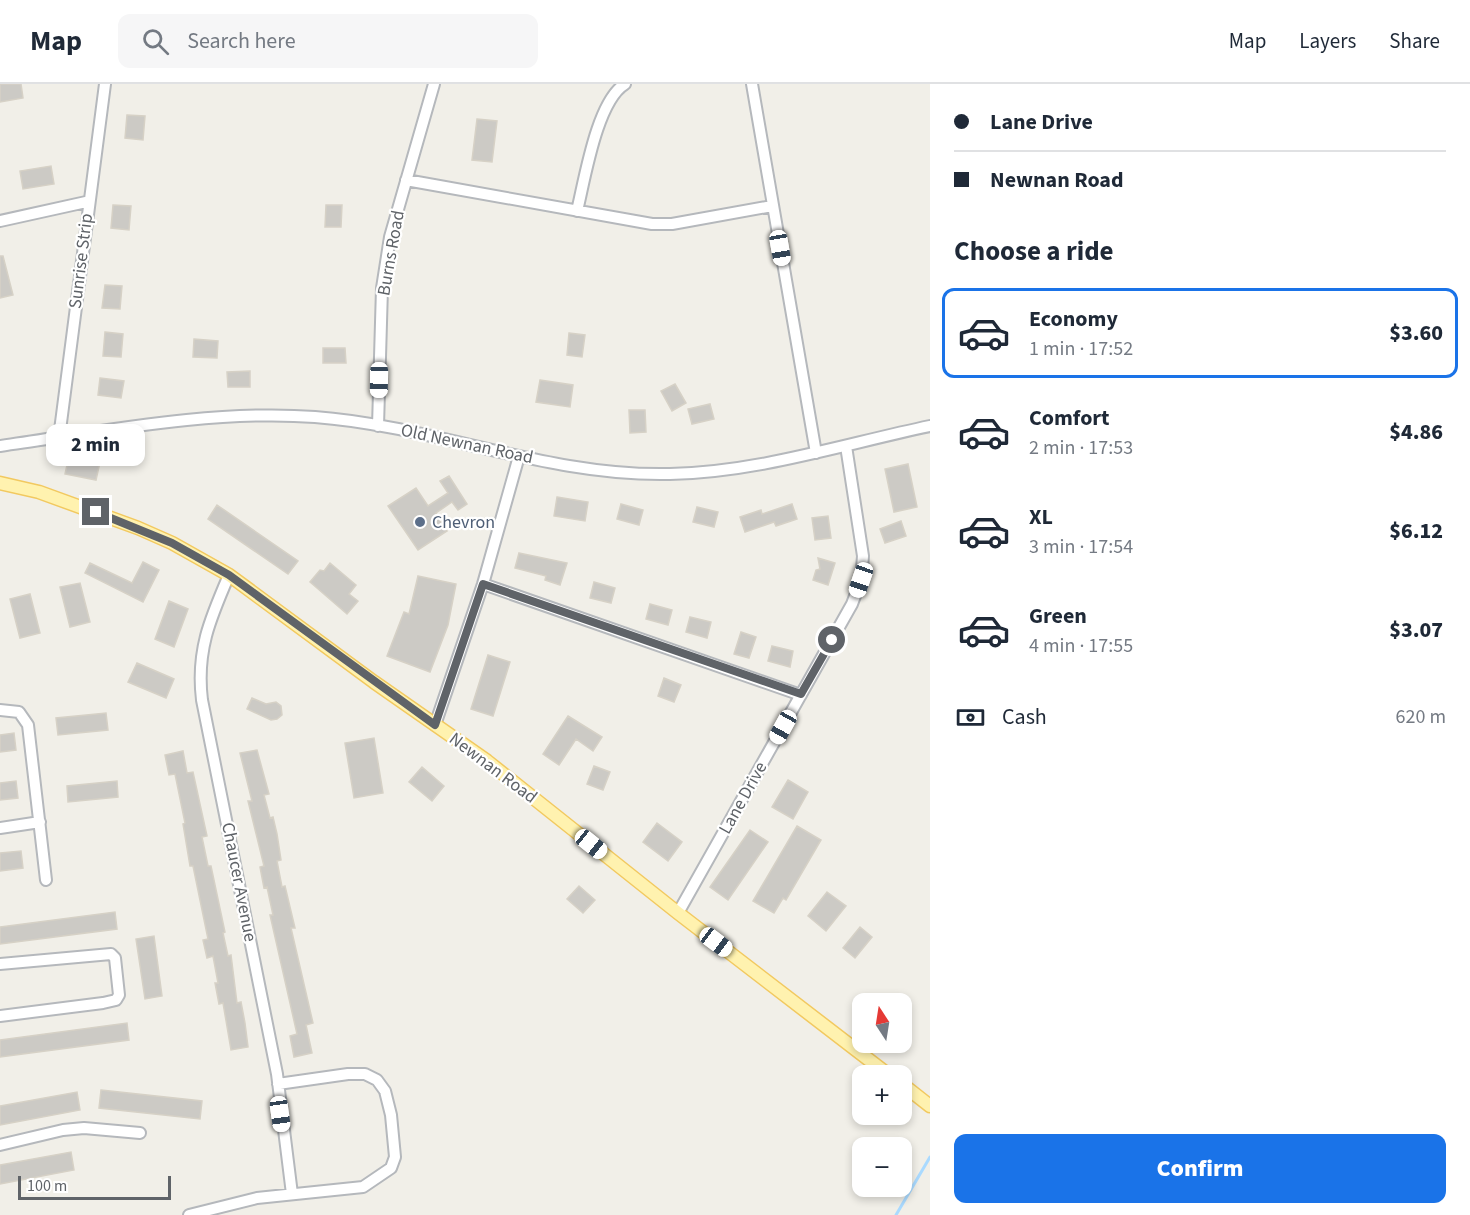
<!DOCTYPE html>
<meta charset="utf-8">
<style>
:root{--surface:#fff;--page:#f6f6f7;--text:#1f2937;--muted:#747a83;--line:#e0e1e3;--accent:#1a73e8}
body{margin:0;font-family:"Source Sans 3",sans-serif;background:var(--page);color:var(--text);height:100vh;display:flex;flex-direction:column;font-size:22px;white-space:nowrap}
*{box-sizing:border-box;margin:0}
p{font-size:20px;color:var(--muted)}
.icon{flex:none;width:33px;height:33px;fill:none;stroke:currentColor;stroke-width:2;stroke-linecap:round;stroke-linejoin:round}
.map{position:relative;flex:1;overflow:hidden}
.sheet{display:flex;flex-direction:column;background:var(--surface);width:540px}
.sheet>*{flex:none}
.top-card{display:grid;align-content:center;height:132px;padding:0 24px;background:var(--surface)}
.needle{width:39px;rotate:348deg}
.controls{position:absolute;left:852px;top:909px;display:grid;gap:12px}
.controls a{display:grid;place-items:center;width:60px;height:60px;border-radius:12px;background:var(--surface);box-shadow:0 3px 9px #0003;font-size:30px}
.scale{position:absolute;left:18px;bottom:15px;width:153px;box-sizing:border-box;padding-left:6px;border:3px solid #5f6368;border-top:0;font-size:16px;line-height:21px;white-space:nowrap;color:#5f6368;-webkit-text-stroke:4px #fff;paint-order:stroke}
.end{position:absolute;width:27px;height:27px;margin:-14px;border:8px solid #5f6368;background:#fff;box-shadow:0 0 0 3px #fff}
.from{border-radius:50%}
.bubble{position:absolute;height:42px;border-radius:12px;background:var(--surface);box-shadow:0 3px 9px #0003;font-size:20px;font-weight:800;line-height:42px;text-align:center}
.car{position:absolute;width:18px;height:36px;margin:-18px -9px;border-radius:8px;box-shadow:0 0 4px 2px #0007;background:linear-gradient(#fff 24%,#345 0 40%,#fff 0 76%,#345 0 86%,#fff 0)}
.top-card b{display:flex;align-items:center;gap:21px;height:57px;font-size:22px}
.top-card b+b{border-top:2px solid var(--line)}
.top-card i{width:15px;height:15px;background:var(--text)}
ul{padding:0;list-style:none}
li{display:flex;align-items:center;gap:18px;height:90px;margin:0 12px 9px;padding:0 12px;border:3px solid transparent;border-radius:12px}
li div{flex:1}
li b{display:block;font-size:22px}
li em{font-style:normal;font-weight:800}
li.selected{border-color:var(--accent)}
li>.icon{width:54px;height:54px;stroke-width:1.5}
h2{padding:0 24px;font-size:27px;line-height:72px}
.pay{display:flex;align-items:center;gap:15px;height:66px;padding:0 24px;font-size:22px}
.pay p{margin-inline-start:auto}
.cta{display:flex;gap:12px;margin-top:auto;padding:12px 24px}
.cta a{flex:1;height:69px;border-radius:12px;background:var(--accent);color:#fff;font-size:24px;font-weight:800;line-height:69px;text-align:center}
header{display:flex;align-items:center;gap:36px;box-sizing:border-box;height:84px;padding:0 30px;background:var(--surface);border-bottom:2px solid var(--line)}
header strong{font-size:28px}
nav{display:flex;gap:33px;margin-inline-start:auto;font-size:21px}
.search{width:420px;height:54px;background:var(--page);display:flex;align-items:center;gap:15px;box-sizing:border-box;padding:0 21px;border-radius:12px;color:var(--muted);font-size:22px}
main{display:flex;flex:1;min-height:0}
.map>svg:first-child{display:block}
</style>
<header>
<strong>Map</strong>
<div class="search"><svg class="icon" aria-label="search" viewBox="0 0 24 24"><circle cx="10" cy="10" r="6"/><path d="M15 15l6 6"/></svg>Search here</div>
<nav><a>Map</a><a>Layers</a><a>Share</a></nav>
</header>
<main>
<div class="map">
<svg width="930" height="1131" viewBox="0 0 930 1131">
<rect width="100%" height="100%" fill="#f1efe8"/>
<g fill="none" stroke-linecap="round" stroke-linejoin="round">
<path stroke="#aadaff" stroke-width="3" d="M896 1131 930 1073"/>
</g>
<path fill="#cccac5" stroke="#d6d1c6" stroke-width="1.5" d="M0 0H21L23 14 0 18Z
M127 31 145 32 143 56 125 54Z
M477 35 497 37 492 78 472 76Z
M51 82 54 100 23 105 20 87Z
M113 121 131 122 129 146 111 144Z
M326 121H342L341 143H325Z
M0 172H3L13 211 0 214Z
M105 201 122 202 120 225 102 224Z
M105 248 123 250 121 273 103 272Z
M569 249 585 251 582 273 567 271Z
M194 255 218 257 217 274 193 273Z
M323 264H345L346 279H323Z
M250 287V303H228L227 288Z
M100 294 124 297 121 314 98 311Z
M540 296 573 301 570 323 536 318Z
M675 300 686 319 672 327 661 307Z
M710 320 714 335 692 340 688 325Z
M629 326H645L646 348 630 349Z
M69 372 100 378 96 396 65 390Z
M908 380 917 423 894 428 885 385Z
M449 392 467 420 458 426 452 418 436 429 447 447 418 466 388 422 416 404 428 422 448 409 440 397Z
M557 413 588 418 585 437 554 432Z
M621 420 643 426 639 441 617 435Z
M792 420 797 435 776 442 774 438 745 448 740 433 761 426 762 430Z
M217 421 298 477 288 490 208 435Z
M697 423 718 428 714 443 693 438Z
M828 432 831 454 815 456 812 434Z
M901 437 906 452 885 459 880 445Z
M519 469 567 479 560 501 545 496 546 492 515 484Z
M818 474 835 479 828 501 813 496 816 486 820 485Z
M143 478 159 486 143 518 85 489 90 479 132 499Z
M330 479 356 501 349 510 358 517 347 530 310 498 320 486 324 487Z
M418 492 456 500 448 541 430 588 387 572 404 528 409 530Z
M594 498 615 504 611 519 590 514Z
M80 499 90 538 70 543 60 503Z
M30 510 40 549 20 554 10 515Z
M169 517 188 525 174 563 155 555Z
M650 520 672 526 668 541 646 535Z
M690 533 711 538 707 554 686 548Z
M741 548 756 553 749 574 734 570Z
M772 562 793 567 790 583 768 577Z
M488 571 510 578 493 632 471 625Z
M137 579 174 595 166 614 128 598Z
M664 594 681 601 674 618 658 612Z
M252 614 266 620 276 618 281 622 282 631 277 635 271 636 247 625Z
M106 629 108 646 58 651 56 634Z
M568 632 602 653 593 667 576 655 559 681 543 670Z
M14 649 16 666 0 668V651Z
M374 654 383 709 354 714 345 659Z
M257 666 269 710 264 711 270 734 273 733 277 750 281 776 277 777 282 803 285 802 295 844H291L313 939 306 941 312 969 294 973 290 952 297 950 270 831H273L267 803 264 804 260 783 264 782 248 717H252L240 669Z
M183 667 187 689 193 688 207 752 202 753 208 782H211L225 848 223 849 228 872 231 871 237 919 241 918 245 939 248 963 231 966 223 919 219 920 215 899H218L213 872 207 874 203 856 208 855 193 782H190L183 740 185 739 175 690 169 691 165 671Z
M594 682 610 688 603 706 587 700Z
M422 683 444 702 432 717 409 698Z
M788 696 808 708 793 735 772 723Z
M16 697 18 714 0 716V699Z
M117 697 118 713 68 718 67 702Z
M657 739 682 758 668 777 643 758Z
M797 742 821 756 786 816 783 814 774 829 753 817Z
M750 746 768 758 728 816 710 803Z
M21 767 23 784 0 787V769Z
M579 802 595 816 583 829 567 815Z
M827 808 846 822 826 847 808 832Z
M115 828 117 845 0 860V843Z
M860 843 872 853 855 874 843 864Z
M154 852 162 912 145 915 136 855Z
M127 939 129 956 0 973V956Z
M101 1006 202 1017 200 1035 99 1024Z
M77 1008 80 1026 0 1041V1022Z
M71 1068 74 1086 0 1100V1081Z"/>
<g fill="none" stroke-linecap="round" stroke-linejoin="round">
<defs>
<path id="minor" d="M752 0 816 369
M406 96 652 140H672L772 122
M577 127C585 94 597 17 625 0
M0 137 86 118 89 121
M378 342 382 204 390 153 434 0
M59 354 105 0
M0 362C99 348 215 325 315 333 434 342 549 393 670 390 759 388 844 360 930 342
M229 491C210 535 196 567 202 616L277 990 292 1110
M483 500 801 611
M0 626 19 628 28 641 46 796
M435 641 483 500 519 372
M0 744 40 738
M678 829 852 520 861 496 863 472 846 362
M0 880 111 870 115 874 119 911 116 916 103 919 0 932
M0 1061 63 1046 84 1044 140 1049
M189 1131 257 1114 363 1103 391 1084 395 1073 391 1031 385 1007 377 996 365 990H348L278 1000"/>
<path id="major" d="M0 399 39 408 138 444 172 459 229 491 374 598 487 677 678 829 890 992
M902 1000 930 1022"/>
</defs>
<use href="#minor" stroke="#b5b8bc" stroke-width="14"/>
<use href="#major" stroke="#f2c960" stroke-width="15"/>
<use href="#minor" stroke="#fff" stroke-width="10"/>
<use href="#major" stroke="#fff2af" stroke-width="12"/>
</g>
<g fill="none" stroke-linecap="round" stroke-linejoin="round">
<path stroke="#5f6368" stroke-width="8" d="M96 428 172 459 229 491 435 641 483 500 801 610 832 556"/>
</g>
<circle fill="#5c6f8a" stroke="#fff" stroke-width="2" cx="420" cy="438" r="6"/>
<g text-anchor="middle" dominant-baseline="central" stroke-width="4.5" stroke-linejoin="round" paint-order="stroke">
<g font-size="18" fill="#5f6368" stroke="#fff">
<text transform="translate(391 169) rotate(-80)">Burns Road</text>
<text transform="translate(81 177) rotate(-83)">Sunrise Strip</text>
<text transform="translate(467 360) rotate(12)">Old Newnan Road</text>
<text transform="translate(493 684) rotate(37)">Newnan Road</text>
<text transform="translate(743 714) rotate(-61)">Lane Drive</text>
<text transform="translate(239 798) rotate(79)">Chaucer Avenue</text>
</g>
<g font-size="18" fill="#4e5e75" stroke="#fff" text-anchor="start">
<text x="432" y="438">Chevron</text>
</g>
</g>
</svg>
<div class="controls">
<a><svg class="needle" viewBox="-14 -14 28 28"><path d="M0-13l5 13h-10z" fill="#e53935"/><path d="M0 13l5-13h-10z" fill="#747a83"/></svg></a>
<a>+</a>
<a>−</a>
</div>
<div class="scale">100 m</div>
<i class="end from" style="left:832px;top:556px"></i>
<i class="end" style="left:96px;top:428px"></i>
<div class="bubble" style="left:46px;top:340px;width:99px">2 min</div>
<i class="car" style="left:780px;top:164px;rotate:170deg"></i>
<i class="car" style="left:379px;top:296px;rotate:181deg"></i>
<i class="car" style="left:861px;top:496px;rotate:199deg"></i>
<i class="car" style="left:783px;top:643px;rotate:209deg"></i>
<i class="car" style="left:591px;top:760px;rotate:129deg"></i>
<i class="car" style="left:716px;top:858px;rotate:127deg"></i>
<i class="car" style="left:280px;top:1030px;rotate:172deg"></i>
</div>
<section class="sheet">
<div class="top-card">
<b><i class="from"></i>Lane Drive</b>
<b><i></i>Newnan Road</b>
</div>
<h2>Choose a ride</h2>
<ul>
<li class="selected"><svg class="icon" aria-label="car" viewBox="0 0 24 24"><path d="M5 17H2v-5l4-1 3-4h7l3 4 3 1v5h-3M9 17h6M6 11h13"/><circle cx="7" cy="17" r="2"/><circle cx="17" cy="17" r="2"/></svg><div><b>Economy</b><p>1 min · 17:52</p></div><em>$3.60</em></li>
<li><svg class="icon" aria-label="car" viewBox="0 0 24 24"><path d="M5 17H2v-5l4-1 3-4h7l3 4 3 1v5h-3M9 17h6M6 11h13"/><circle cx="7" cy="17" r="2"/><circle cx="17" cy="17" r="2"/></svg><div><b>Comfort</b><p>2 min · 17:53</p></div><em>$4.86</em></li>
<li><svg class="icon" aria-label="car" viewBox="0 0 24 24"><path d="M5 17H2v-5l4-1 3-4h7l3 4 3 1v5h-3M9 17h6M6 11h13"/><circle cx="7" cy="17" r="2"/><circle cx="17" cy="17" r="2"/></svg><div><b>XL</b><p>3 min · 17:54</p></div><em>$6.12</em></li>
<li><svg class="icon" aria-label="car" viewBox="0 0 24 24"><path d="M5 17H2v-5l4-1 3-4h7l3 4 3 1v5h-3M9 17h6M6 11h13"/><circle cx="7" cy="17" r="2"/><circle cx="17" cy="17" r="2"/></svg><div><b>Green</b><p>4 min · 17:55</p></div><em>$3.07</em></li>
</ul>
<div class="pay"><svg class="icon" aria-label="cash" viewBox="0 0 24 24"><path d="M3 7h18v10H3z"/><circle cx="12" cy="12" r="2"/></svg>Cash<p>620 m</p></div>
<div class="cta"><a>Confirm</a></div>
</section>
</main>
